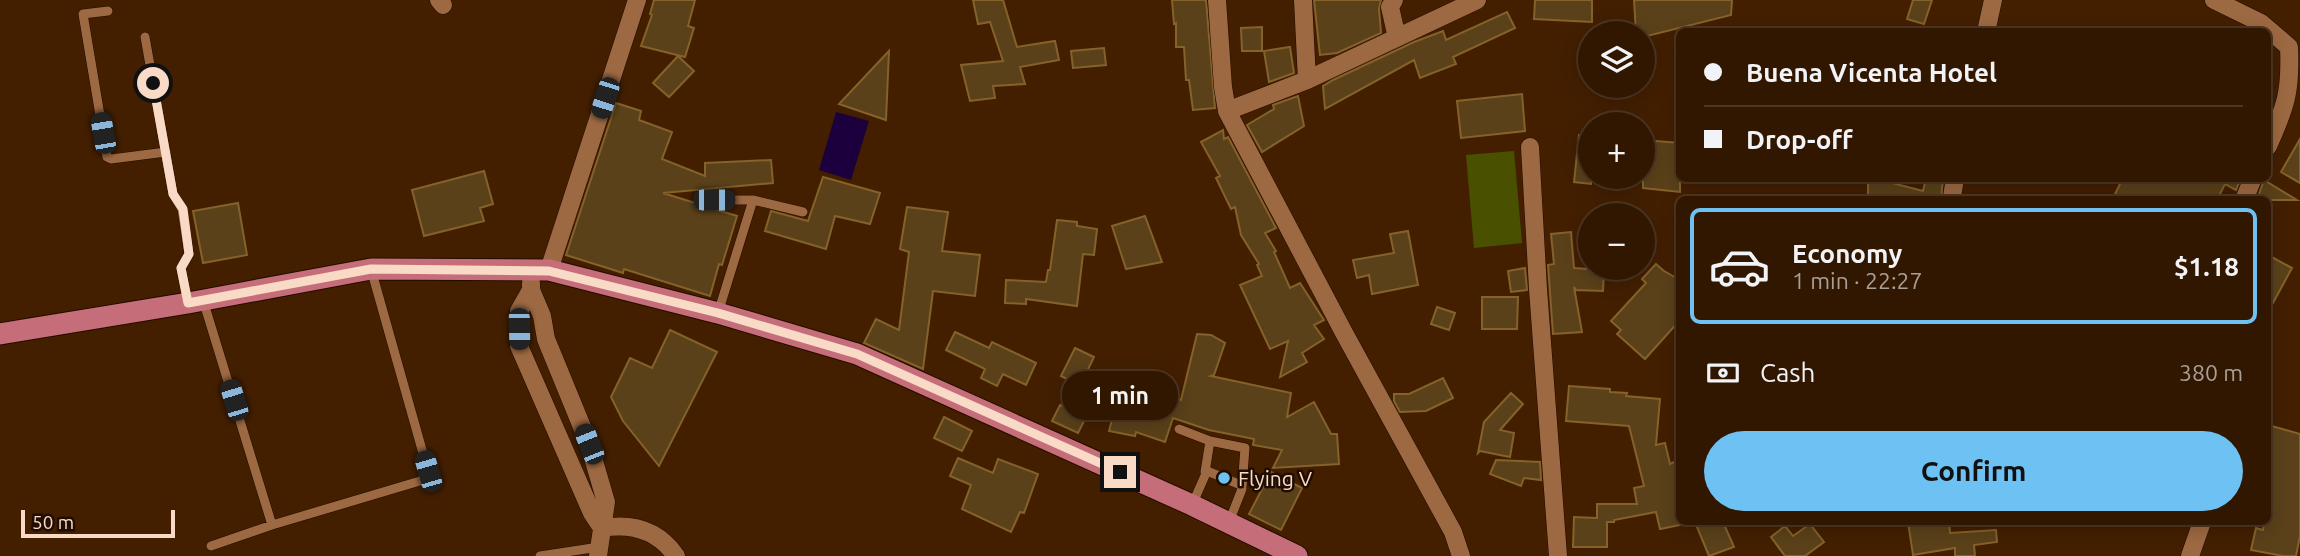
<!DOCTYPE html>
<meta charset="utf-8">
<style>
:root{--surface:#321700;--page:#3d240f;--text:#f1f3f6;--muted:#a89f99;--line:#4d3622;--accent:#6ec2f3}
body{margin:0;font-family:Ubuntu,sans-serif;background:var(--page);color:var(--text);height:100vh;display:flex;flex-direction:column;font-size:26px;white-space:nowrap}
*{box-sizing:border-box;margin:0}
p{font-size:23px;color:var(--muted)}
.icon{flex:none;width:38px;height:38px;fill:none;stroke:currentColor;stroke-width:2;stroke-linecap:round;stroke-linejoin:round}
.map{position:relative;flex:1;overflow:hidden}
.details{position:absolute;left:1676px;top:196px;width:595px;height:329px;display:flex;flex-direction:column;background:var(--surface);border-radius:10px;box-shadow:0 4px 18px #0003,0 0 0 2px var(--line)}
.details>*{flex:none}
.guide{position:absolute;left:1676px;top:28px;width:595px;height:154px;border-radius:10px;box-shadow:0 4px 18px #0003,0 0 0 2px var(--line);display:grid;align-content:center;height:154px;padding:0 28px;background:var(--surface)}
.controls{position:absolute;left:1578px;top:21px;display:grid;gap:14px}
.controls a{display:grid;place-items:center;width:77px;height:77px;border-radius:50%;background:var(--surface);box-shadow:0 4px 18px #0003,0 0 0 2px var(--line);font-size:35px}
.scale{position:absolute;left:21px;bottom:18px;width:154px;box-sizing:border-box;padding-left:7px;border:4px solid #f8dac6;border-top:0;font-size:19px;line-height:24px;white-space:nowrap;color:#f8dac6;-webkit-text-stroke:5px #200d01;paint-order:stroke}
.end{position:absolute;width:32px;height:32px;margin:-16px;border:9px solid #f8dac6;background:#111;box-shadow:0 0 0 4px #111}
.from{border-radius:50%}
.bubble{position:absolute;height:49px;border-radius:24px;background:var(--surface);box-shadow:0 4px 18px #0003,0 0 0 2px var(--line);font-size:23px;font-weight:600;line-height:49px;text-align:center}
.car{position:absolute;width:21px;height:42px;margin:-21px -10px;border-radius:9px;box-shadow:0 0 5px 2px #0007;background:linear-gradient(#222 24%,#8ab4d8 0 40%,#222 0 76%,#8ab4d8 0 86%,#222 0)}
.guide b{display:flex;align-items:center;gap:24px;height:66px;font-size:26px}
.guide b+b{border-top:2px solid var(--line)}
.guide i{width:18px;height:18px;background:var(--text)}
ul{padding:12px 0 0;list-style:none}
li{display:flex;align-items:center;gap:21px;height:116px;margin:0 14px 10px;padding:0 14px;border:4px solid transparent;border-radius:10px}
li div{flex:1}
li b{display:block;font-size:26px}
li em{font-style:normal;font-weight:600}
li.active{border-color:var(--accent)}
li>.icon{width:63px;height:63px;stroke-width:1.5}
.pay{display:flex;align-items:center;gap:18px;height:77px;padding:0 28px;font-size:26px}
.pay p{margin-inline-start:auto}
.cta{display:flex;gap:14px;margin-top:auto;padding:14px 28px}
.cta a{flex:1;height:80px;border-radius:42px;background:var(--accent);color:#111;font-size:28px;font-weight:600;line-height:80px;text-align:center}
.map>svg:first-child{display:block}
</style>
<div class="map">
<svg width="2300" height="556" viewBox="0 0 2300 556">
<rect width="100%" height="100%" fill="#431f00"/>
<path fill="#495100" d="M1514 151 1522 243 1474 248 1466 155Z"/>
<path fill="#1b003d" d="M836 112 869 121 851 180 819 170Z"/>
<path fill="#5a411a" stroke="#85622a" stroke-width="2" d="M654 0H695L688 26 694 28 685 57 641 46 652 15 650 14Z
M973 0H1003L1017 47 1055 41 1059 60 1020 67 1025 84 993 86 995 98 970 101 961 65 1003 61 990 22 978 24Z
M1172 0H1206L1215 108 1193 110 1189 80H1186L1184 47H1176V23L1174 24Z
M1314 0H1381L1379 9 1381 33 1337 53 1320 55Z
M1535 0H1592V22L1534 19Z
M1634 0H1732L1731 15 1643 37V33H1636Z
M1913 0H1932L1924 24 1907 19Z
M1507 12 1515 28 1453 57 1456 64 1420 78 1414 60 1325 109 1323 86 1333 80 1414 42 1443 31 1446 40Z
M1262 27V51H1242L1241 28Z
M1290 47 1294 73 1269 82 1264 51Z
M1104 48 1106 65 1073 68 1071 51Z
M889 51 886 120 839 104Z
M678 56 694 71 669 97 653 83Z
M1522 94 1525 131 1461 138 1457 101Z
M1298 96 1304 126 1262 152 1247 125 1274 109 1273 105Z
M616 103 641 111 639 120 672 132 662 159 705 176V163L771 160 773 183 663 193 737 216 722 265 719 264 710 296 624 269 623 273 566 255Z
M1223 130 1224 139 1228 137 1276 228 1265 233 1276 251 1274 252 1290 288 1300 283 1324 320 1314 325 1324 339 1302 353 1307 362 1280 377 1288 341 1270 349 1240 285 1262 276 1257 265 1259 264 1241 235 1235 207 1231 209 1216 178 1220 176 1201 142Z
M1579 135H1591V184L1574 182Z
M2300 139V183L2281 172Z
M1643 140 1680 143V192L1643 188Z
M484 171 493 204 480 208 484 221 424 236 412 190Z
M823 177 880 193 870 224 835 216 826 249 765 231 771 211 808 221Z
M1868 178H1891L1892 183 1923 191 1926 178H1943L1941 200H1868Z
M2123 178H2241L2236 190 2225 184 2217 200H2112Z
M2264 180 2297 200H2257Z
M238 203 247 255 203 263 193 211Z
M907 207 948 212 942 251 980 255 975 296 933 291 923 369 864 343 876 319 899 330 909 252 900 249Z
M1145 216 1162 262 1126 269 1112 226Z
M1057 220 1077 222V226L1097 229 1094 255 1083 254 1077 306 1026 299V304L1005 303 1006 280 1046 282 1048 270H1050Z
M1408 231 1418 285 1372 294 1369 275 1357 278 1353 260 1394 253 1390 234Z
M1571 232 1574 268 1604 270 1603 291 1576 290 1574 287 1582 332 1553 334 1548 265 1554 264 1551 234Z
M2268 255 2292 268 2268 312Z
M1656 264 1664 271 1680 280V320L1645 359 1617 334 1621 330 1611 321 1646 283 1642 279Z
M1525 268 1527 290 1511 292 1508 271Z
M1482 297H1518L1517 329H1482Z
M1437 307 1455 313 1449 330 1431 324Z
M670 330 717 352 659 466 623 421 611 397 630 358 652 368Z
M955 332 989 348 992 342 1036 363 1026 385 1003 374 997 386 981 378 985 369 946 350Z
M1197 334 1211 335 1225 343 1214 375 1211 376 1291 393 1287 417 1314 402 1331 434H1337L1339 464 1273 468 1282 450 1253 445 1254 439 1209 430 1173 418 1165 442 1136 432 1135 436 1109 431 1120 390 1127 393 1130 387 1181 400Z
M1075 348 1094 357 1080 386 1061 376Z
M1443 378 1453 398 1426 411 1400 412 1394 401V394H1409Z
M1569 386 1610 389V392L1627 393 1626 396 1660 399 1656 445 1665 443 1670 464 1680 459V525L1660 529 1656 512 1614 520V522H1607V547H1573L1574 517 1597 518V504H1637L1634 488 1644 486 1629 426 1566 421Z
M1511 393 1523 404 1500 430 1514 433 1510 457 1480 451 1478 453 1484 422Z
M1060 405 1086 417 1078 433 1052 421Z
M944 417 972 431 962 451 934 438Z
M2268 425 2300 434V536L2296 556H2283L2251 550 2256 528 2263 530 2264 522H2268Z
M958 458 993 473 998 459 1038 474 1024 513 1020 512 1011 532 962 509 971 485 950 476Z
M1496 460 1540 462 1541 480 1524 478 1521 486 1490 474Z
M1271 472 1302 488 1281 530 1249 514Z
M1695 522H1723L1734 547 1709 556Z
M1908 522H1949L1950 533 1996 530 1997 542 1974 545 1975 556H1955V548L1913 555Z
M1810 524 1824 542 1805 556H1785L1771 537 1785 526 1793 536Z"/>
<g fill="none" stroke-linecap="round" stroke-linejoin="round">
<defs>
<path id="lane" d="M108 11 83 14 107 157 111 159 166 152
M145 37 173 194 182 209 189 254 181 268 188 303
M714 200H753L803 212
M203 300 272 525
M718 313 753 200
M1179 429 1210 441 1245 448 1242 487
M1205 472 1210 441
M1192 505 1207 471 1241 485 1242 489 1229 522
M211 546 272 525 420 481 427 476 428 471 371 269
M540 556 599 547"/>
<path id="street" d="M439 0 443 5
M1217 0 1223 87 1227 111 1343 331 1453 532 1461 556
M1303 0 1307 80
M1394 0 1390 7 1397 38
M2214 0 2261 23 2289 47C2291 91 2286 106 2268 146
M1986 32 1993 0
M1227 111 1307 80 1477 0
M1530 147 1538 289 1558 556
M1952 197 1955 178
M2244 200 2253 178
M549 270 637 0
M531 283V290L519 311V346L592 513 602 528
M531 290 542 316 546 339 589 444 606 502 598 556
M602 528C632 523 658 530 676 556
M2190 556 2202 522"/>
<path id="primary" d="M0 334 188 303 371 269 549 270 718 313 857 354 1192 505 1297 556"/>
</defs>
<use href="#lane" stroke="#230b00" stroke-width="10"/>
<use href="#street" stroke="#230b00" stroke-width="19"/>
<use href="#primary" stroke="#230b00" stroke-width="23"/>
<use href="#lane" stroke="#9d6942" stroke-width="9"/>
<use href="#street" stroke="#9d6942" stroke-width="18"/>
<use href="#primary" stroke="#c56e79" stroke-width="21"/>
</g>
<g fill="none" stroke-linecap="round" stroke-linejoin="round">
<path stroke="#f8dac6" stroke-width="9" d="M153 83 173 194 183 209 189 254 181 268 188 303 371 269 549 271 718 313 857 354 1120 472"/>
</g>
<circle fill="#6ec2f3" stroke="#200d01" stroke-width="2.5" cx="1224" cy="478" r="7"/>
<g text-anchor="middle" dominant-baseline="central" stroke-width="5" stroke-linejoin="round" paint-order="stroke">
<g font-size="21" fill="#f8dac6" stroke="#200d01" text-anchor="start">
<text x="1238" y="478">Flying V</text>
</g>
</g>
</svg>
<div class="controls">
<a><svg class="icon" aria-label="layers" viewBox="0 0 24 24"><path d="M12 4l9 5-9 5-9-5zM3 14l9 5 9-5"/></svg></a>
<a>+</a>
<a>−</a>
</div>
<div class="scale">50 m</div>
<i class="end from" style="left:153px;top:83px"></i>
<i class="end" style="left:1120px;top:472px"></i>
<div class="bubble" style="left:1062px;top:371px;width:116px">1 min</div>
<i class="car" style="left:605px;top:98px;rotate:198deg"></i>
<i class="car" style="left:103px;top:133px;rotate:350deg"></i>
<i class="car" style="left:714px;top:200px;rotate:90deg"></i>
<i class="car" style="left:519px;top:329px;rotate:179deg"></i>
<i class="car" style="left:234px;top:400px;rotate:343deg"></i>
<i class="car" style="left:589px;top:444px;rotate:338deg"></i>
<i class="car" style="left:428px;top:471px;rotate:344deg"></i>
<div class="guide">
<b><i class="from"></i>Buena Vicenta Hotel</b>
<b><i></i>Drop-off</b>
</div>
<section class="details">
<ul>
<li class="active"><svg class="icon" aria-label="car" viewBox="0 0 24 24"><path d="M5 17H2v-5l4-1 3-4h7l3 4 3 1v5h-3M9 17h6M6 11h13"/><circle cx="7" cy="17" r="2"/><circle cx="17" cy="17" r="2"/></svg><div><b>Economy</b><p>1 min · 22:27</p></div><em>$1.18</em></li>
</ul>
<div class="pay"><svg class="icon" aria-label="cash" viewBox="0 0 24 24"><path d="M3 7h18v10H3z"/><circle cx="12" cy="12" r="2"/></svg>Cash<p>380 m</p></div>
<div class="cta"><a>Confirm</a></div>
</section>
</div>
